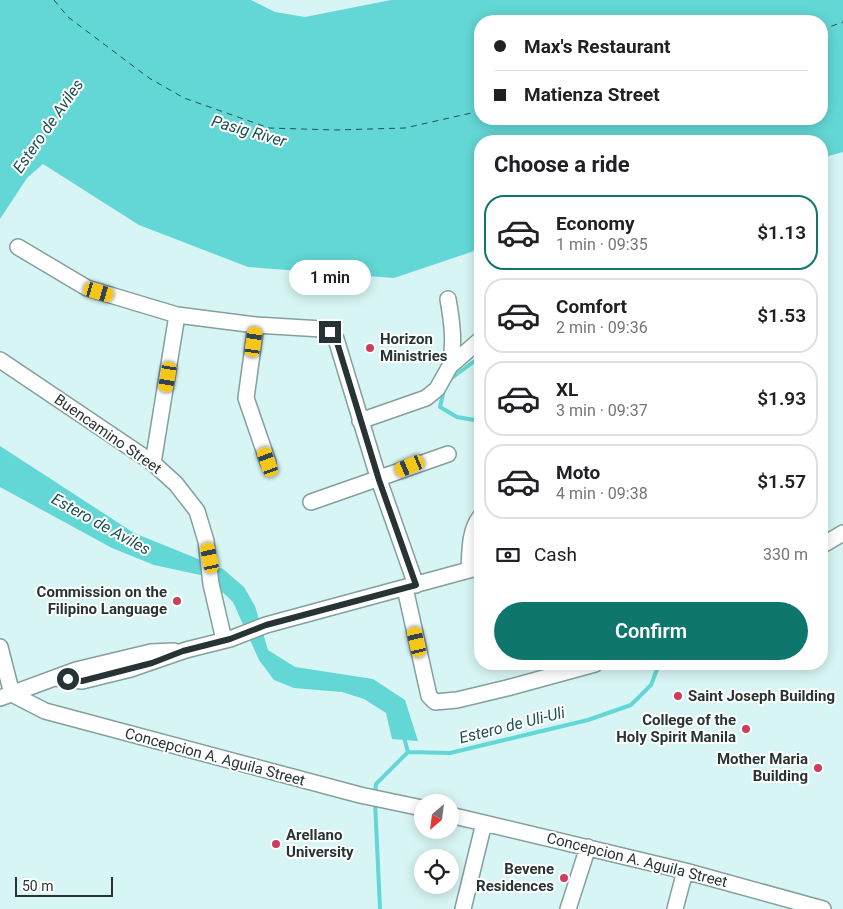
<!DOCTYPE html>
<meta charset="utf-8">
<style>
:root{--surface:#fff;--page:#f6f6f6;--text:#202124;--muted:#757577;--line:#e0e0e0;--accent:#0f766e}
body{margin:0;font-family:Roboto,sans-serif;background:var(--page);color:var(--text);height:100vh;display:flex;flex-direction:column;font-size:19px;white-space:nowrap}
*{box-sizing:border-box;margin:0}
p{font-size:16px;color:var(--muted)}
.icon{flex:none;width:28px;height:28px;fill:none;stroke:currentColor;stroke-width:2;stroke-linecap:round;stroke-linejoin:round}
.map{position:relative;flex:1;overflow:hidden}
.panel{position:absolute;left:474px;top:135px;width:354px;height:535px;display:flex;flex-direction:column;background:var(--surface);border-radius:20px;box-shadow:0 2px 12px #0003}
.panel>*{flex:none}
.banner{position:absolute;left:474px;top:15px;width:354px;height:110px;border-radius:20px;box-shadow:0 2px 12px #0003;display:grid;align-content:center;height:110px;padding:0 20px;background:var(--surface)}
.needle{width:32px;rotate:208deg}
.tools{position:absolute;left:414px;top:794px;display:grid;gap:10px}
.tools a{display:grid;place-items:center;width:45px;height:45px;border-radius:50%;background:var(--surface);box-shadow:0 2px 12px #0003;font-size:25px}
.scale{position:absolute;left:15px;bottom:12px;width:98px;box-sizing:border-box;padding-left:5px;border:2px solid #283333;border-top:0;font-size:14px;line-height:18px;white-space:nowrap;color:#283333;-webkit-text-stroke:4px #fff;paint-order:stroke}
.end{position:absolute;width:22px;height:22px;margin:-11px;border:6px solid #283333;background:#fff;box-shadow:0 0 0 2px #fff}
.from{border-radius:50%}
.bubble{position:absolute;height:35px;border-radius:18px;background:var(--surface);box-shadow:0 2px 12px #0003;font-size:16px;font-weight:600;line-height:35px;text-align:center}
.car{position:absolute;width:15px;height:30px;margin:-15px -8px;border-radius:6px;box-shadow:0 0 4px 1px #0007;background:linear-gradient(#f5c518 24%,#345 0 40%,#f5c518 0 76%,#345 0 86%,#f5c518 0)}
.banner b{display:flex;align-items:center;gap:18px;height:48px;font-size:19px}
.banner b+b{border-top:1px solid var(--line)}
.banner i{width:12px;height:12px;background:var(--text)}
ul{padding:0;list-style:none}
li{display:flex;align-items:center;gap:15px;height:75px;margin:0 10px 8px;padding:0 10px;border:2px solid var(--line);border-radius:20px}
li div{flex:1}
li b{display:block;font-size:19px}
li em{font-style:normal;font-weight:600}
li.current{border-color:var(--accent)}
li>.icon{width:45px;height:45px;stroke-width:1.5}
h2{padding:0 20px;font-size:22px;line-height:60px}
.pay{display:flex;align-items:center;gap:12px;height:55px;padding:0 20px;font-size:19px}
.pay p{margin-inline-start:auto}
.cta{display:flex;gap:10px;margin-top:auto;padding:10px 20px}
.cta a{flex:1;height:58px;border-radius:30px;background:var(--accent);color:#fff;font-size:20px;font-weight:600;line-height:58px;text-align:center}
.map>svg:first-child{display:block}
</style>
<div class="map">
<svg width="843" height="909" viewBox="0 0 843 909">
<rect width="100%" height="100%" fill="#d7f5f4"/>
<path fill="#62d7d5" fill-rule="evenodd" d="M0 0H251L275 12 305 17 391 0H843V152L821 158V141H480V249L394 278 248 267 139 225 43 164 27 178 0 219ZM480 21H821V119H480Z
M0 446 134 533 223 569 244 587 255 606 268 650 295 667 373 679 405 700 418 741 392 739 386 713 364 699 342 692 294 688 274 680 259 660 233 602 205 576 154 565 112 548 0 487Z"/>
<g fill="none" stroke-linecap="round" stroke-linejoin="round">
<path stroke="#62d7d5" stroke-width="4" d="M449 380 480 357
M444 390 440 407 457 417 480 421
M480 544 477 552 480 559
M404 737 408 752
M375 794 376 784 408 752 450 753 588 720 631 705 651 685 659 664
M375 801 380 909"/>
<path stroke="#1d5150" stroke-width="1" stroke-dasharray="6 5" stroke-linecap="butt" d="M54 0 68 17 149 78 184 98 269 128 335 130 405 128 480 111
M821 30 843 22"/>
<defs>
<path id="minor" d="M18 247 87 288 177 315 256 325 322 329 330 332 336 339 379 480 416 585
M448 299C452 322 455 343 450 366
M256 325 246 398 268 462
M0 360 153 463 176 484 197 511 206 541 211 584 224 640
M360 421 426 398 437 389 450 366 480 340
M153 463 177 315
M311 502 448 454
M821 546 843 533
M469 570C470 553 469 531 480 517
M405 588 429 696 435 702 457 700 507 688 595 664
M0 647 12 694
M55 678 82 681 131 669 186 650 230 639 266 625 480 567
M12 694 45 711 360 795 422 808
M0 698 76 670 151 652 174 651
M450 815 685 871 823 909
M463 909 484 823
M568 909 588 847
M675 909 685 871"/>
</defs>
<use href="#minor" stroke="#839f9e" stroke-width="18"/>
<use href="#minor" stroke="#fff" stroke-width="15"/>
</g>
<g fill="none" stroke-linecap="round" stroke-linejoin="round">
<path stroke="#283333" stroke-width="6" d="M68 679 82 681 152 663 183 651 230 639 266 625 416 585 379 480 336 339 330 332"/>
</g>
<g fill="#ce3e5a" stroke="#fff" stroke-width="2">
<circle cx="370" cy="348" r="5"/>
<circle cx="177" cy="601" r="5"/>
<circle cx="678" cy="696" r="5"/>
<circle cx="746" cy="729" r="5"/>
<circle cx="818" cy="768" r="5"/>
<circle cx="276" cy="844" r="5"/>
<circle cx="564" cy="878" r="5"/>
</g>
<g text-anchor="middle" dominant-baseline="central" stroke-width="4" stroke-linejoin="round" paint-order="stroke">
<g font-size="15" font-weight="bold" fill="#283333" stroke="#fff" text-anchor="end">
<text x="380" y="339" text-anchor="start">Horizon<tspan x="380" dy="17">Ministries</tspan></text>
<text x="167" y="592">Commission on the<tspan x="167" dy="17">Filipino Language</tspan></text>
<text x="688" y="696" text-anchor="start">Saint Joseph Building</text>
<text x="736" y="720">College of the<tspan x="736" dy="17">Holy Spirit Manila</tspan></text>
<text x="808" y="759">Mother Maria<tspan x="808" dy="17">Building</tspan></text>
<text x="286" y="835" text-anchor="start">Arellano<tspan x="286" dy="17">University</tspan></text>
<text x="554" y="869">Bevene<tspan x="554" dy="17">Residences</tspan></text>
</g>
<g font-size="15" fill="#283333" stroke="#fff">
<text transform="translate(108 434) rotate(35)">Buencamino Street</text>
<text transform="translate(215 757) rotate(15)">Concepcion A. Aguila Street</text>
<text transform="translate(637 860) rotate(14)">Concepcion A. Aguila Street</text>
</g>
<g font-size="16" font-style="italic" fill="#1d5150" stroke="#fff">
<text transform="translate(48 126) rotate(-55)">Estero de Aviles</text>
<text transform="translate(249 131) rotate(16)">Pasig River</text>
<text transform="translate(101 524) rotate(29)">Estero de Aviles</text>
<text transform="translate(512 725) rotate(-14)">Estero de Uli-Uli</text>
</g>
</g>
</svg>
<div class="tools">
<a><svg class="needle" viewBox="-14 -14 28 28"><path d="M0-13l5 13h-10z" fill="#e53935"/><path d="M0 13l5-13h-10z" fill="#757577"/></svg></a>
<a><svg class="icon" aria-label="locate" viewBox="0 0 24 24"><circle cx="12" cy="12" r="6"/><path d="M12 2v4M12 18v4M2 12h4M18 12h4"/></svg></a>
</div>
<div class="scale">50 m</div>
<i class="end from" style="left:68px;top:679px"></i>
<i class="end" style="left:330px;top:332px"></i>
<div class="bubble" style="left:289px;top:260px;width:82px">1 min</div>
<i class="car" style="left:99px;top:292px;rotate:106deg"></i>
<i class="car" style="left:254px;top:342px;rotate:8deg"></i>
<i class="car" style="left:168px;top:377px;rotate:190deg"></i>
<i class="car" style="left:268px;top:462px;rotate:340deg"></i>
<i class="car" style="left:410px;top:466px;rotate:247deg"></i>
<i class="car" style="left:210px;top:558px;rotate:348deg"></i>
<i class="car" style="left:417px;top:642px;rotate:347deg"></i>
<div class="banner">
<b><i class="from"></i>Max's Restaurant</b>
<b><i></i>Matienza Street</b>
</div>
<section class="panel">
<h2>Choose a ride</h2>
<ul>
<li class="current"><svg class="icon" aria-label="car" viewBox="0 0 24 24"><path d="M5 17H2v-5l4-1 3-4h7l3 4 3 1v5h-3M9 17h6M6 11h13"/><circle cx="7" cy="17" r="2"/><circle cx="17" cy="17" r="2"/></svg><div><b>Economy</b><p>1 min · 09:35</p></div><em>$1.13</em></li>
<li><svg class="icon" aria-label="car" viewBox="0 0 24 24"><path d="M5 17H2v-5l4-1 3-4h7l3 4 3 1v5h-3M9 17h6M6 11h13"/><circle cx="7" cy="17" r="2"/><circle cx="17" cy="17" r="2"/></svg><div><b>Comfort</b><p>2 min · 09:36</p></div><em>$1.53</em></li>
<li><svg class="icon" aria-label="car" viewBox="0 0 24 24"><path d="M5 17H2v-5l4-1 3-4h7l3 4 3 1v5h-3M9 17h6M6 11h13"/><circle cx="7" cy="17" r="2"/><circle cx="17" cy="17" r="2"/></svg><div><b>XL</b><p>3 min · 09:37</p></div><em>$1.93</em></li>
<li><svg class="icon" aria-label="car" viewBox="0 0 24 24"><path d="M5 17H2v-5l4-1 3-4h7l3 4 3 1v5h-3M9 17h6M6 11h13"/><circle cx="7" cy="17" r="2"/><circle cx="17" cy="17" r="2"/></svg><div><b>Moto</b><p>4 min · 09:38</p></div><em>$1.57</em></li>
</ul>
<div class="pay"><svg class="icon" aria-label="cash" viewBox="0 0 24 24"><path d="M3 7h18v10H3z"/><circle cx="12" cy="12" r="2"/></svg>Cash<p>330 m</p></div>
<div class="cta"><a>Confirm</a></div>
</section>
</div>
